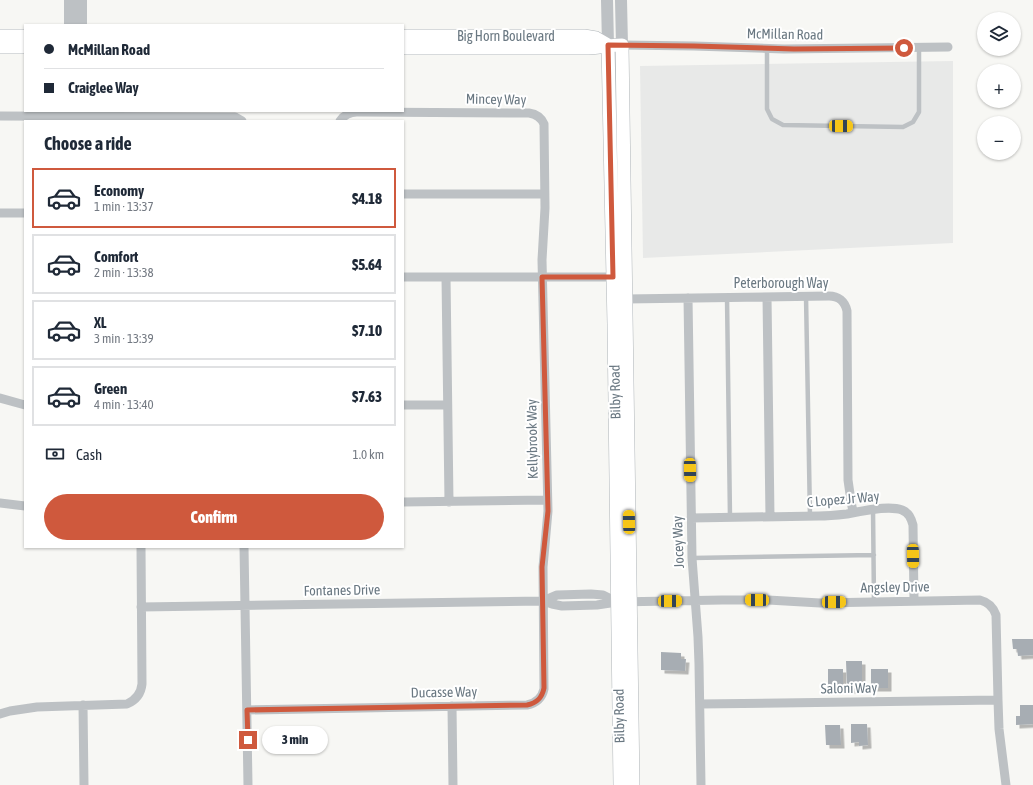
<!DOCTYPE html>
<meta charset="utf-8">
<style>
:root{--surface:#fff;--page:#f6f6f7;--text:#1f2937;--muted:#747a83;--line:#e0e1e3;--accent:#cf593d}
body{margin:0;font-family:"Asap Condensed",sans-serif;background:var(--page);color:var(--text);height:100vh;display:flex;flex-direction:column;font-size:15px;white-space:nowrap}
*{box-sizing:border-box;margin:0}
p{font-size:13px;color:var(--muted)}
.icon{flex:none;width:22px;height:22px;fill:none;stroke:currentColor;stroke-width:2;stroke-linecap:round;stroke-linejoin:round}
.map{position:relative;flex:1;overflow:hidden}
.sheet{position:absolute;left:24px;top:120px;width:380px;height:428px;display:flex;flex-direction:column;background:var(--surface);border-radius:0px;box-shadow:0 1px 3px #0004}
.sheet>*{flex:none}
.top-card{position:absolute;left:24px;top:24px;width:380px;height:88px;border-radius:0px;box-shadow:0 1px 3px #0004;display:grid;align-content:center;height:88px;padding:0 20px;background:var(--surface)}
.buttons{position:absolute;left:977px;top:12px;display:grid;gap:8px}
.buttons a{display:grid;place-items:center;width:44px;height:44px;border-radius:50%;background:var(--surface);box-shadow:0 1px 3px #0004;font-size:20px}
.end{position:absolute;width:18px;height:18px;margin:-9px;border:5px solid #cf593d;background:#fff;box-shadow:0 0 0 2px #fff}
.from{border-radius:50%}
.bubble{position:absolute;height:28px;border-radius:14px;background:var(--surface);box-shadow:0 1px 3px #0004;font-size:13px;font-weight:800;line-height:28px;text-align:center}
.car{position:absolute;width:12px;height:24px;margin:-12px -6px;border-radius:5px;box-shadow:0 0 3px 1px #0007;background:linear-gradient(#f5c518 24%,#345 0 40%,#f5c518 0 76%,#345 0 86%,#f5c518 0)}
.top-card b{display:flex;align-items:center;gap:14px;height:38px;font-size:15px}
.top-card b+b{border-top:1px solid var(--line)}
.top-card i{width:10px;height:10px;background:var(--text)}
ul{padding:0;list-style:none}
li{display:flex;align-items:center;gap:12px;height:60px;margin:0 8px 6px;padding:0 12px;border:2px solid var(--line);border-radius:0px}
li div{flex:1}
li b{display:block;font-size:15px}
li em{font-style:normal;font-weight:800}
li.selected{border-color:var(--accent)}
li>.icon{width:36px;height:36px;stroke-width:1.5}
h2{padding:0 20px;font-size:18px;line-height:48px}
.pay{display:flex;align-items:center;gap:10px;height:44px;padding:0 20px;font-size:15px}
.pay p{margin-inline-start:auto}
.cta{display:flex;gap:8px;margin-top:auto;padding:8px 20px}
.cta a{flex:1;height:46px;border-radius:24px;background:var(--accent);color:#fff;font-size:16px;font-weight:800;line-height:46px;text-align:center}
.map>svg:first-child{display:block}
</style>
<div class="map">
<svg width="1033" height="785" viewBox="0 0 1033 785">
<defs>
<filter id="shadow"><feDropShadow dx="3.5" dy="3.5" stdDeviation="0" flood-color="#0004"/></filter>
</defs>
<rect width="100%" height="100%" fill="#f7f7f4"/>
<path fill="#e8e9e8" d="M953 61V243L643 258 640 66Z"/>
<path fill="#a7adb3" filter="url(#shadow)" d="M1012 639H1033V655L1018 656 1017 649H1013Z
M661 652 681 653V659H686L685 671 661 670Z
M846 661H862V687H858V690H850V688H847Z
M828 669H843V688L828 687Z
M871 669H888V688H871Z
M1020 705H1033V724L1016 725V716H1020Z
M851 724H867L868 745 859 746V742L851 743Z
M825 725H840L841 745H826Z"/>
<g fill="none" stroke-linecap="round" stroke-linejoin="round">
<defs>
<path id="secondary" d="M0 36H25
M403 36H584L596 38 608 45
M608 45 614 324 620 785
M0 47H25
M403 48H585C597 48 609 45 622 45L633 785"/>
</defs>
<use href="#secondary" stroke="#afb5b9" stroke-width="14"/>
<path stroke="#bdc1c4" stroke-width="4.5" d="M767 49V109L772 119 783 125 903 127 913 122 919 112V48
M806 296 810 517
M727 297 730 518
M873 509 874 602
M692 558 874 555"/>
<path stroke="#bdc1c4" stroke-width="9" d="M622 45 694 46 784 49 948 47
M0 116 231 117H235L242 121
M403 194H544
M0 213H25
M403 277H613
M446 277 449 502
M767 297 770 517
M688 298 692 558 698 637 699 664 701 785
M626 299 829 296C838 296 845 301 847 311L848 480 851 501 853 512
M0 398 25 405
M403 405H447
M403 502 547 500
M0 503 25 506
M691 518 819 516C828 516 838 515 847 514 861 511 889 505 902 510 909 513 911 518 913 525L914 601
M244 547 248 785
M543 601 557 595 591 594 603 595 617 602
M141 607 543 601 552 604 562 606 597 605 617 602 722 600H768L820 603 980 600C988 602 993 606 996 615L998 700 999 729 1006 785
M700 704 998 700
M83 705 84 785
M452 706 453 785
M247 710 527 705C537 703 542 698 544 689L543 567 548 511 542 260 545 208 544 124C541 117 536 114 529 113L357 112C349 112 344 115 340 121
M0 714 10 711 37 707 127 704C136 700 141 694 142 684L141 547"/>
<path stroke="#bdc1c4" stroke-width="12" d="M607 0 608 45
M621 0 622 45
M70 25V0
M81 25V0"/>
<use href="#secondary" stroke="#fff" stroke-width="13"/>
</g>
<g fill="none" stroke-linecap="round" stroke-linejoin="round">
<path stroke="#cf593d" stroke-width="5" d="M248 740 247 710 527 705C537 703 542 698 544 688L542 567 548 511 542 277H613L608 45 694 46 794 49 904 48"/>
</g>
<g text-anchor="middle" dominant-baseline="central" stroke-width="4" stroke-linejoin="round" paint-order="stroke">
<g font-size="14" fill="#6a7882" stroke="#fff">
<text transform="translate(785 34) rotate(1)">McMillan Road</text>
<text x="506" y="36">Big Horn Boulevard</text>
<text transform="translate(496 99) rotate(1)">Mincey Way</text>
<text x="781" y="283">Peterborough Way</text>
<text transform="translate(615 392) rotate(-91)">Bilby Road</text>
<text transform="translate(532 439) rotate(-91)">Kellybrook Way</text>
<text transform="translate(843 499) rotate(-5)">C Lopez Jr Way</text>
<text transform="translate(678 542) rotate(-92)">Jocey Way</text>
<text transform="translate(895 587) rotate(-1)">Angsley Drive</text>
<text transform="translate(342 590) rotate(-1)">Fontanes Drive</text>
<text transform="translate(849 688) rotate(-1)">Saloni Way</text>
<text transform="translate(444 692) rotate(-1)">Ducasse Way</text>
<text transform="translate(619 716) rotate(-91)">Bilby Road</text>
</g>
</g>
</svg>
<div class="buttons">
<a><svg class="icon" aria-label="layers" viewBox="0 0 24 24"><path d="M12 4l9 5-9 5-9-5zM3 14l9 5 9-5"/></svg></a>
<a>+</a>
<a>−</a>
</div>
<i class="end from" style="left:904px;top:48px"></i>
<i class="end" style="left:248px;top:740px"></i>
<div class="bubble" style="left:262px;top:726px;width:66px">3 min</div>
<i class="car" style="left:841px;top:126px;rotate:91deg"></i>
<i class="car" style="left:690px;top:470px;rotate:179deg"></i>
<i class="car" style="left:629px;top:522px;rotate:359deg"></i>
<i class="car" style="left:913px;top:556px;rotate:179deg"></i>
<i class="car" style="left:757px;top:600px;rotate:271deg"></i>
<i class="car" style="left:670px;top:601px;rotate:89deg"></i>
<i class="car" style="left:834px;top:602px;rotate:89deg"></i>
<div class="top-card">
<b><i class="from"></i>McMillan Road</b>
<b><i></i>Craiglee Way</b>
</div>
<section class="sheet">
<h2>Choose a ride</h2>
<ul>
<li class="selected"><svg class="icon" aria-label="car" viewBox="0 0 24 24"><path d="M5 17H2v-5l4-1 3-4h7l3 4 3 1v5h-3M9 17h6M6 11h13"/><circle cx="7" cy="17" r="2"/><circle cx="17" cy="17" r="2"/></svg><div><b>Economy</b><p>1 min · 13:37</p></div><em>$4.18</em></li>
<li><svg class="icon" aria-label="car" viewBox="0 0 24 24"><path d="M5 17H2v-5l4-1 3-4h7l3 4 3 1v5h-3M9 17h6M6 11h13"/><circle cx="7" cy="17" r="2"/><circle cx="17" cy="17" r="2"/></svg><div><b>Comfort</b><p>2 min · 13:38</p></div><em>$5.64</em></li>
<li><svg class="icon" aria-label="car" viewBox="0 0 24 24"><path d="M5 17H2v-5l4-1 3-4h7l3 4 3 1v5h-3M9 17h6M6 11h13"/><circle cx="7" cy="17" r="2"/><circle cx="17" cy="17" r="2"/></svg><div><b>XL</b><p>3 min · 13:39</p></div><em>$7.10</em></li>
<li><svg class="icon" aria-label="car" viewBox="0 0 24 24"><path d="M5 17H2v-5l4-1 3-4h7l3 4 3 1v5h-3M9 17h6M6 11h13"/><circle cx="7" cy="17" r="2"/><circle cx="17" cy="17" r="2"/></svg><div><b>Green</b><p>4 min · 13:40</p></div><em>$7.63</em></li>
</ul>
<div class="pay"><svg class="icon" aria-label="cash" viewBox="0 0 24 24"><path d="M3 7h18v10H3z"/><circle cx="12" cy="12" r="2"/></svg>Cash<p>1.0 km</p></div>
<div class="cta"><a>Confirm</a></div>
</section>
</div>
